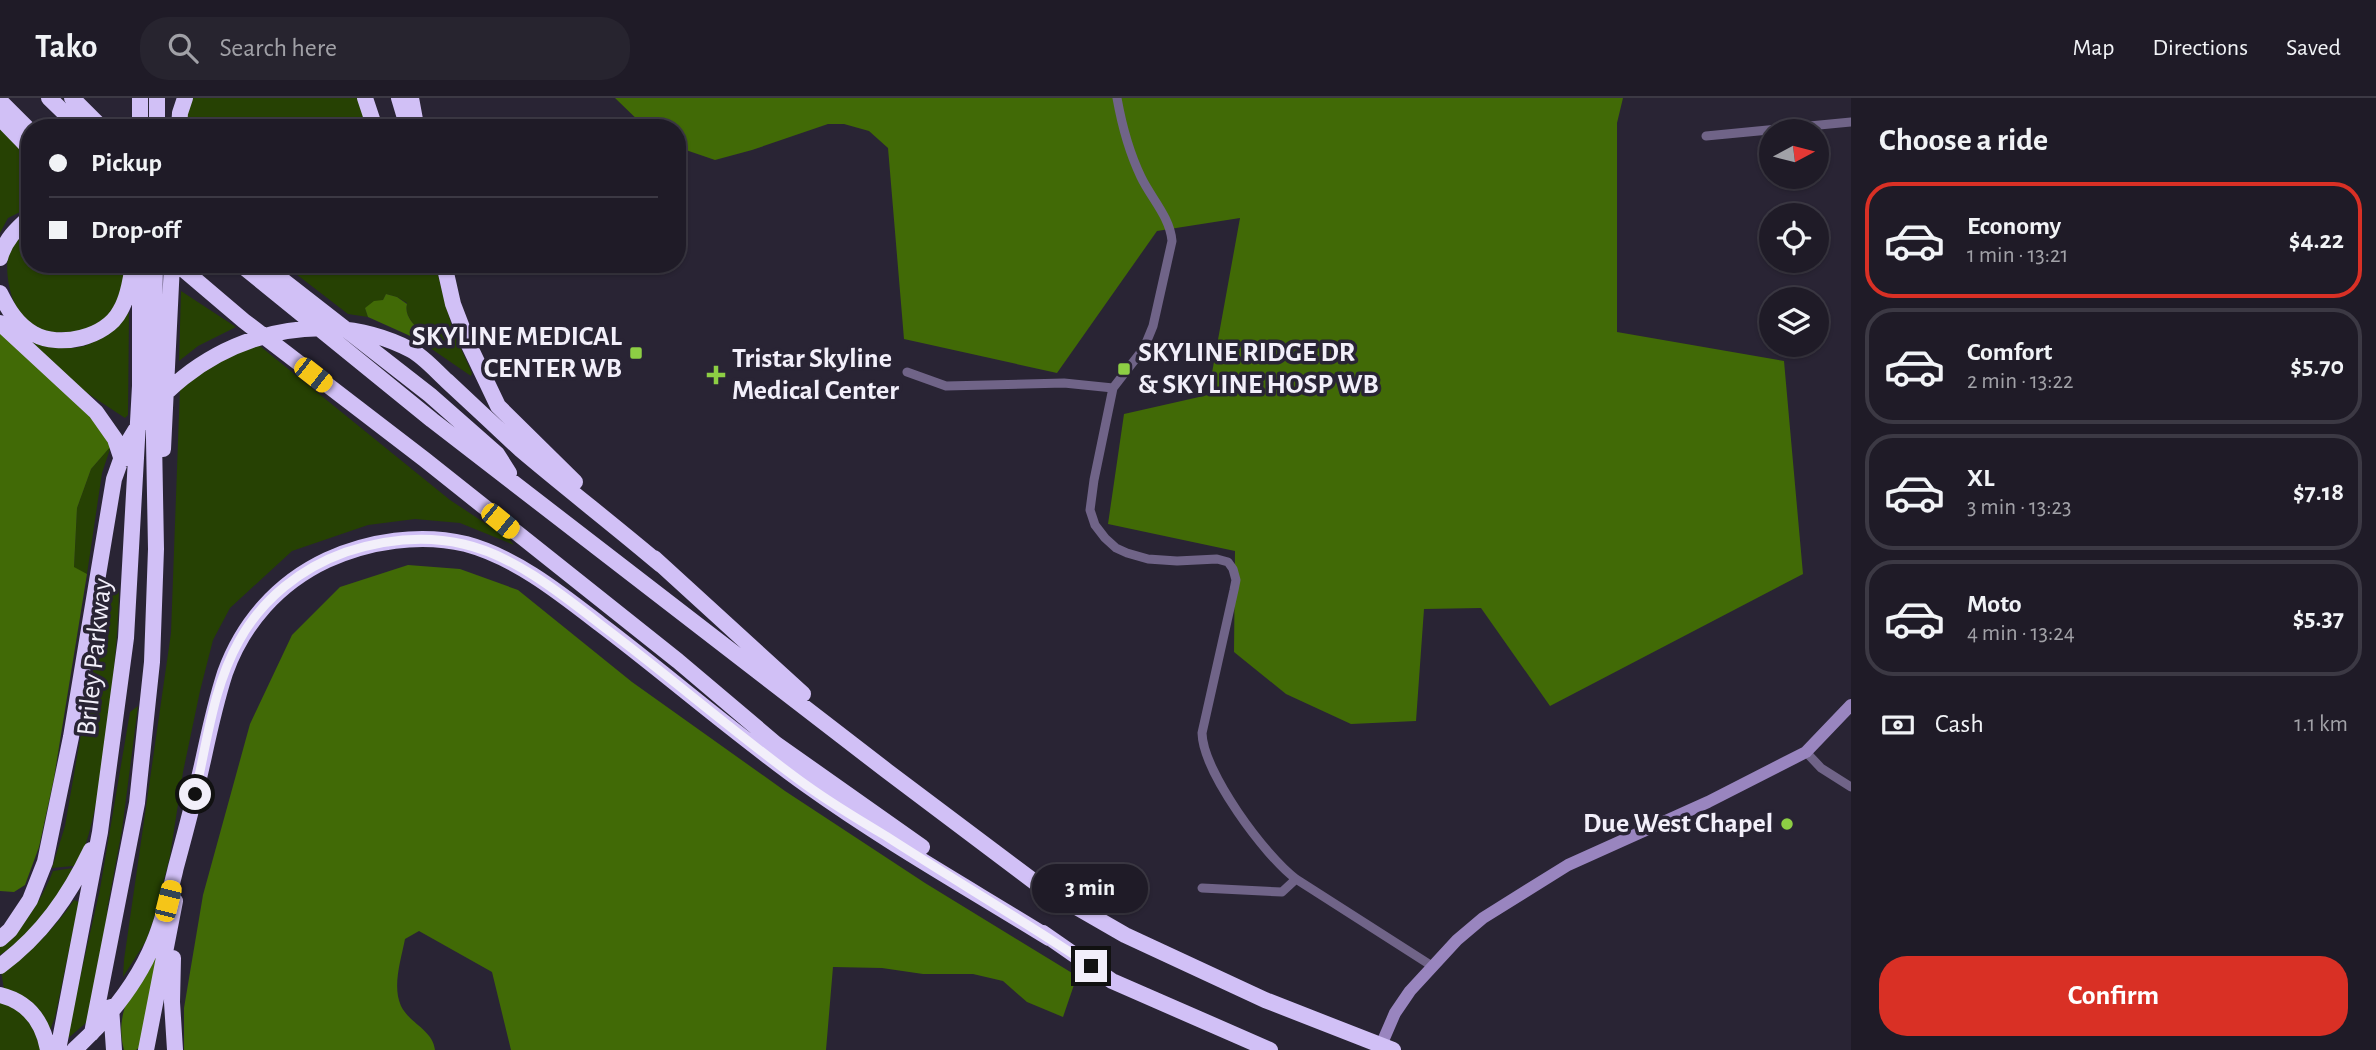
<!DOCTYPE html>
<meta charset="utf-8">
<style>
:root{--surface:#1f1b27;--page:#27242f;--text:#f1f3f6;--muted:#a1a1a7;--line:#3c3944;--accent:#d93025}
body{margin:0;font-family:"Alegreya Sans",sans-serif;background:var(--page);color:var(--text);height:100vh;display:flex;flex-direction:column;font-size:26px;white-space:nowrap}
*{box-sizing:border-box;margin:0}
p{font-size:23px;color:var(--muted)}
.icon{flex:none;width:38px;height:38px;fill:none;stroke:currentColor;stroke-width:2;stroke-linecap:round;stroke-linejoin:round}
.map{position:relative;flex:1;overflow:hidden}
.drawer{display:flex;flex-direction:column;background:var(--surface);width:525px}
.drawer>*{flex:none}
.hud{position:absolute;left:21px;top:21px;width:665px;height:154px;border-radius:28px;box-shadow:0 2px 5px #0004,0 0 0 2px var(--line);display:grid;align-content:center;height:154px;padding:0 28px;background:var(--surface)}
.needle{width:46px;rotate:83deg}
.tools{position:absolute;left:1759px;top:21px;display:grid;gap:14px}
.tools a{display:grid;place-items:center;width:70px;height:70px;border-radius:50%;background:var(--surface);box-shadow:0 2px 5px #0004,0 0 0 2px var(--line);font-size:35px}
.end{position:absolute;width:32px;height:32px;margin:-16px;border:9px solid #f2effa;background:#111;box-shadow:0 0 0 4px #111}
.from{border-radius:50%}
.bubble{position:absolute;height:49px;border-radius:24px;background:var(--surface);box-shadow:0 2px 5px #0004,0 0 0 2px var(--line);font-size:23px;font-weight:600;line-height:49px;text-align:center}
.car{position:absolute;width:21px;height:42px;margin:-21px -10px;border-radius:9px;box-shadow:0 0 5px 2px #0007;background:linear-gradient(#f5c518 24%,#345 0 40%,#f5c518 0 76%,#345 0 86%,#f5c518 0)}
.hud b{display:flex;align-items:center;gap:24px;height:66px;font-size:26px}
.hud b+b{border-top:2px solid var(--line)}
.hud i{width:18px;height:18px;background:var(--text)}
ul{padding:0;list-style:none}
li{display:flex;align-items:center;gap:21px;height:116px;margin:0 14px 10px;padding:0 14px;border:4px solid var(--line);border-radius:28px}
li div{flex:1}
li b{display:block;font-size:26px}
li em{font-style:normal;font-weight:600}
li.on{border-color:var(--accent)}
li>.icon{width:63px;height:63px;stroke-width:1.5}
h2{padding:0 28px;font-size:32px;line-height:84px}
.pay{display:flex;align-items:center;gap:18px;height:77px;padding:0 28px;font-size:26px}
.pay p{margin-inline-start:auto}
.cta{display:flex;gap:14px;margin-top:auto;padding:14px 28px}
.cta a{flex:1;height:80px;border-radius:28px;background:var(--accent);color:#fff;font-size:28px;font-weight:600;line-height:80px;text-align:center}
header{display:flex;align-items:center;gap:42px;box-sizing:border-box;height:98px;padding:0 35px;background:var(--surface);border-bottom:2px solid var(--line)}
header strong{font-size:33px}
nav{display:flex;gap:38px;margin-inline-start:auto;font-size:24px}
.search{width:490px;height:63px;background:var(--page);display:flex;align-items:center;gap:18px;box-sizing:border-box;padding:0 24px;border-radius:28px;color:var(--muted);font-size:26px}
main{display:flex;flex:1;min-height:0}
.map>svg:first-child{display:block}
</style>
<header>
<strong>Tako</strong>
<div class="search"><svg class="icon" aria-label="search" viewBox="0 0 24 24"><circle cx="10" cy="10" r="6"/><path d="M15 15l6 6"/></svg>Search here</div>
<nav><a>Map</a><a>Directions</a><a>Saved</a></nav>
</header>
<main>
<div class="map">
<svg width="1851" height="952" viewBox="0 0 1851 952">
<rect width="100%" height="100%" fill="#292434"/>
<path fill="#264103" d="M193 0H361L369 22 361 30H185L188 11Z
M0 29 30 58V109L8 120 0 135Z
M30 127V166H128C126 191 110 229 83 234 77 235 69 234 62 234 57 235 50 236 45 235 13 228 0 173 11 146 16 139 24 133 30 127Z
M283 166H435L453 233 472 275 471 278 417 241 420 233C413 225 404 217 407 205L397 199 386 196 383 202 365 210 368 219 348 216Z
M181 193 236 229 198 248 179 263Z
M129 214 128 317 125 320 84 293 23 237C71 260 94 253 129 214Z
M255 244 450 402 509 441 514 447 460 425 415 421 368 427 292 453 230 510 213 542 200 593 183 674 170 758 155 817 146 843 123 879 124 862 171 535 180 289 205 267Z
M111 348 102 375 87 476 74 470 77 410 91 371Z
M112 490 119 491C118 543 112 594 105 645 100 684 95 723 81 760 66 797 33 835 0 857V849L16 831 19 832C33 813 45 794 53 773L73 770V768L52 770 65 728 89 590 97 557 107 552Z
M138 608 122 732 107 812 110 814 87 924 66 942 100 791 130 614Z
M74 802 79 804 55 919 49 935 4 891 1 873C31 855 54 831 74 802Z
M0 901 29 918 41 952H0Z"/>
<path fill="#416a06" d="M615 0H1623L1617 25V234L1784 263 1803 476 1550 608 1481 510 1424 511 1416 623 1351 626 1286 596 1234 554 1235 453 1108 426 1124 316 1208 297 1240 120 1157 133 1057 275 904 241 888 50 869 33 844 26H828L752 52 715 62 677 49V30H646Z
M386 196 397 199 407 206C404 217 413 226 420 233L417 241 368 219 365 210 374 203 383 202Z
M0 232 89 312 111 348 91 371 77 410 74 469 87 476 54 680 39 749 25 787 14 794 0 793Z
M408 467 460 471 518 492 632 584 785 693 925 785 1077 878 1063 919 1027 904 1003 883 973 876H923L882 870 833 869 826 952H511L492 874 419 833 405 841C401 862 392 888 401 908 409 925 433 932 435 952H184V910L203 797 250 626 292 537 340 489Z
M159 853 140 949 136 952H124C113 911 137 885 159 853Z"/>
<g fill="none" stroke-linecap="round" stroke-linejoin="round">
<path stroke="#706488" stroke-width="9" d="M1117 0C1122 28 1129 54 1141 79 1151 100 1170 119 1172 143L1153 228 1144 250 1113 290 1094 382 1090 412 1095 427 1105 440 1116 450 1127 455 1148 461 1177 463 1217 461 1228 464 1233 471 1236 482 1234 492 1202 635C1203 674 1265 758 1296 781L1432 868
M1706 38 1851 24
M907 274 946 288 1064 285 1113 290
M1806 654 1821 670 1851 689
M1202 790 1282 794 1296 781"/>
<path stroke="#9985bf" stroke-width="12" d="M1379 952 1395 915 1410 893 1457 842 1483 820 1568 767 1708 704 1806 654 1851 607"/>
<path stroke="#d1c0f6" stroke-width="16" d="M49 0 80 30
M72 0 102 30
M365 0 375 30
M399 0 408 30
M411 0 416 27
M0 3 30 33
M0 20 30 51
M140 30V0
M157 30V0
M179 30 180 15 185 0
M0 160C5 142 16 131 30 119
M177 166 244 223 424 361 678 563 776 646 922 749
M240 166 432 322 887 673 1040 788 1125 837 1265 902 1393 952
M262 166 430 297 497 356 509 375
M444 166 453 206 468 245 498 308 575 384
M0 195C8 211 17 227 34 236 59 250 106 240 120 213 128 200 131 181 133 166
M0 225 96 314 115 341 122 362
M163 351 172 166
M654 460 803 596
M1043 835 1112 883 1270 952
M0 841 10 832 30 802 45 764 71 639 114 381C119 368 123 353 130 341 185 246 311 200 411 252 424 259 436 273 447 283 472 306 496 329 521 352 567 391 615 428 661 467
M173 860 172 904 175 952
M0 868C42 837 69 798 91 752
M0 897C29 904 43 924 48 952
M111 909 114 952
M92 935 137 705 152 564 156 451 153 286 155 166
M58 952 100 734 126 540 140 288V166
M74 952C107 922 137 886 154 844 164 820 170 794 176 769 186 732 196 695 204 658 210 630 216 603 225 575 243 525 278 485 327 462 369 443 420 435 466 446 515 459 560 495 600 526 670 579 736 637 808 688 885 743 968 790 1049 840
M146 952 175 803"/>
</g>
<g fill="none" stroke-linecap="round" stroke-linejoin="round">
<path stroke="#f2effa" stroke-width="9" d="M195 696C207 645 213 589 239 543 262 501 301 470 346 454 383 442 424 437 463 446 514 457 564 498 605 530 673 581 737 637 806 687 831 705 859 722 886 738 954 782 1024 823 1091 868"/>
</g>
<g fill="#8dce44" stroke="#292434" stroke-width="2.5">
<rect x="629" y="248" width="14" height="14" rx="3.5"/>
<rect x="1117" y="264" width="14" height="14" rx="3.5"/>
<path d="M712.5 266.5h7v7h7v7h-7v7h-7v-7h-7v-7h7z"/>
<circle cx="1787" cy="726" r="7"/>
</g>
<g text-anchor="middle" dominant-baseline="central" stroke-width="7" stroke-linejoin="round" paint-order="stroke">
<g font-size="28" font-weight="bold" fill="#f2effa" stroke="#292434" text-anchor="end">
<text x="622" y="239">SKYLINE MEDICAL<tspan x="622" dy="32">CENTER WB</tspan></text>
<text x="1138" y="255" text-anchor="start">SKYLINE RIDGE DR<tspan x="1138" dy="32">&amp; SKYLINE HOSP WB</tspan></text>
<text x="732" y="261" text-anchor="start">Tristar Skyline<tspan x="732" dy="32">Medical Center</tspan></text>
<text x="1773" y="726">Due West Chapel</text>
</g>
<g font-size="28" fill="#f2effa" stroke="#292434">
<text transform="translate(95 559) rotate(-84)">Briley Parkway</text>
</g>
</g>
</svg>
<div class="tools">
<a><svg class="needle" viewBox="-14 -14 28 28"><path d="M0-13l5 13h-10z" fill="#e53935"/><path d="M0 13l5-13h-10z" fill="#a1a1a7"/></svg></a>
<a><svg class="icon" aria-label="locate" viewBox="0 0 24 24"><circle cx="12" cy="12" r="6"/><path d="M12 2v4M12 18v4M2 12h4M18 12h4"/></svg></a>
<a><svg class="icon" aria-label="layers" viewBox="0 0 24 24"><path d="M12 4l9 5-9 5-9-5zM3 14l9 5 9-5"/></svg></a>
</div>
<i class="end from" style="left:195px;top:696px"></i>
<i class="end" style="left:1091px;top:868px"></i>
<div class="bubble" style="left:1032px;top:766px;width:116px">3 min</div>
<i class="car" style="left:313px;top:277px;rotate:128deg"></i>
<i class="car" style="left:500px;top:423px;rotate:129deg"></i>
<i class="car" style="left:168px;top:803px;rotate:14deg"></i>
<div class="hud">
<b><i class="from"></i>Pickup</b>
<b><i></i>Drop-off</b>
</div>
</div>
<section class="drawer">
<h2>Choose a ride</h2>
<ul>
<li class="on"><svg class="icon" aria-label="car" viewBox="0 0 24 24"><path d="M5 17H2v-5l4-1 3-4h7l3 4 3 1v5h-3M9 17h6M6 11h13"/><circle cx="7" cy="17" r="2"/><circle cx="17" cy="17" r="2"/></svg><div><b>Economy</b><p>1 min · 13:21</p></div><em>$4.22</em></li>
<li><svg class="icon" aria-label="car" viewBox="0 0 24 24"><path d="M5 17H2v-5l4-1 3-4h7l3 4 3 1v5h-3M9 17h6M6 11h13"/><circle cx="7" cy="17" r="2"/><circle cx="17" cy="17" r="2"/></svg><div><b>Comfort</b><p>2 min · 13:22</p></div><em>$5.70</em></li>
<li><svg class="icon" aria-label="car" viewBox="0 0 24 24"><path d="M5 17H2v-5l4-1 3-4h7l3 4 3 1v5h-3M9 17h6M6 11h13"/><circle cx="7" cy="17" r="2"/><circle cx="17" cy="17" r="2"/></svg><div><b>XL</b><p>3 min · 13:23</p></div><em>$7.18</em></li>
<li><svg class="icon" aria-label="car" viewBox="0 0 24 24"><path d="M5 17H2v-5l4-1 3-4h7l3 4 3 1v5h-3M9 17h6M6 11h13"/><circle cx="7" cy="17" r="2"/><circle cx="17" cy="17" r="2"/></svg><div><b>Moto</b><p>4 min · 13:24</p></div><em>$5.37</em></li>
</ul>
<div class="pay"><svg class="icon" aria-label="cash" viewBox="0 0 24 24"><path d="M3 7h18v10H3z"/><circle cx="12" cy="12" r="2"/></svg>Cash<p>1.1 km</p></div>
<div class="cta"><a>Confirm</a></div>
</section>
</main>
